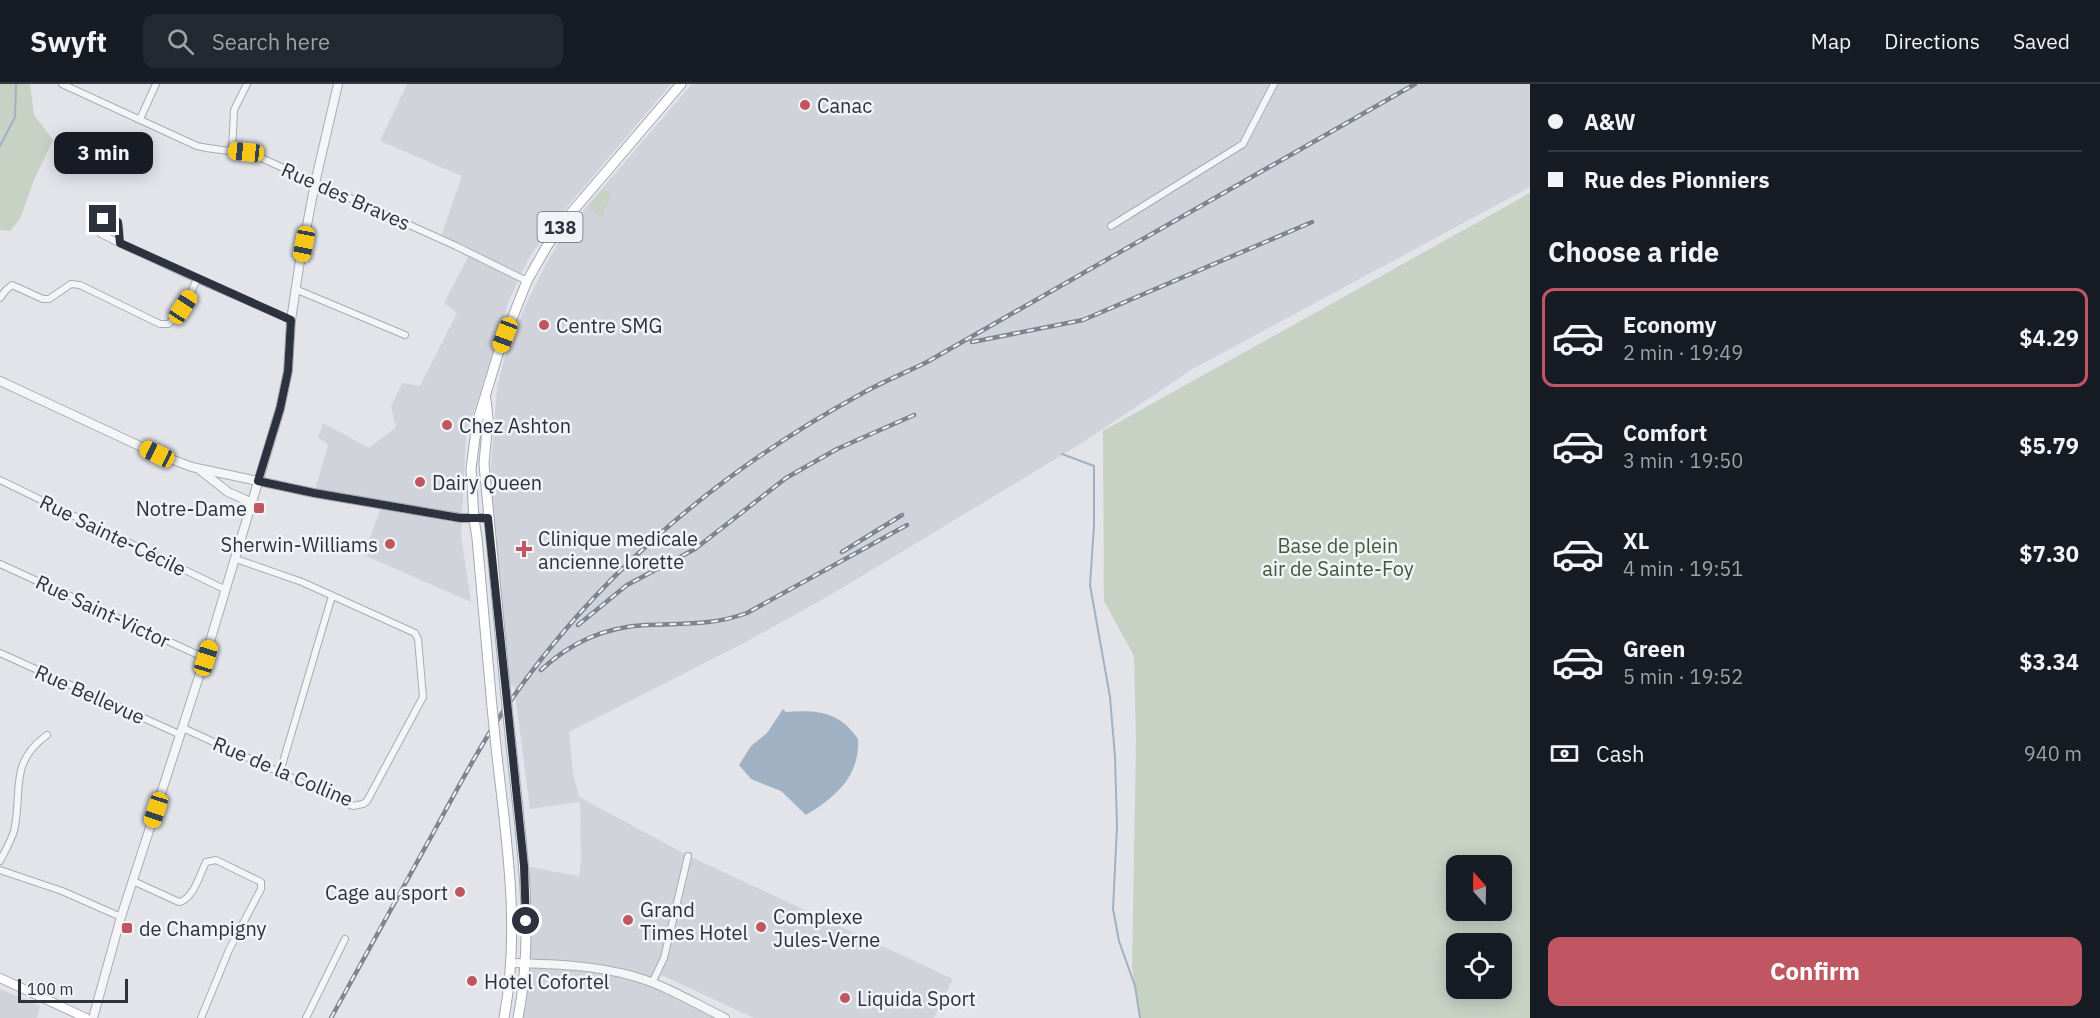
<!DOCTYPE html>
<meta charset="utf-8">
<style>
:root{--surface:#171b24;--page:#242831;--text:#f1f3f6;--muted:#9ea1a6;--line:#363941;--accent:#bf5662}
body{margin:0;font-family:"IBM Plex Sans",sans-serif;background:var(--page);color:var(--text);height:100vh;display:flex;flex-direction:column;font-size:22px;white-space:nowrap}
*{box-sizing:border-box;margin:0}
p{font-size:20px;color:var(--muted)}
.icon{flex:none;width:33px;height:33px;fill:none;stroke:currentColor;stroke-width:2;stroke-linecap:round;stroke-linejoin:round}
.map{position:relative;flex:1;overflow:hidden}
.drawer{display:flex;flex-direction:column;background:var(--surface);width:570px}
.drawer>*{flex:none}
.top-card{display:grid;align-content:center;height:132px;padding:0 18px;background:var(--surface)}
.needle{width:39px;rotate:340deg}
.tools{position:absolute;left:1446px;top:771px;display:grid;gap:12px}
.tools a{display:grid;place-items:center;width:66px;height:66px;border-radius:12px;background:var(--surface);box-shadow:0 3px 15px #0003;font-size:30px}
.scale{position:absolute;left:18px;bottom:15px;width:110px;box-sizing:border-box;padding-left:6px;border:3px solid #2c323e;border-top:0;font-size:16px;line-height:21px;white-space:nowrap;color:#2c323e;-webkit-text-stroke:4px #f1f3f6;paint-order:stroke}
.end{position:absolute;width:27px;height:27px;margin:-14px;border:8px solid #2c323e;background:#fff;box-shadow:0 0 0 3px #fff}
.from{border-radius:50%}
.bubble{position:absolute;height:42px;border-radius:12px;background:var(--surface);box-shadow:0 3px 15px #0003;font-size:20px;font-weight:800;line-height:42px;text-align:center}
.car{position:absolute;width:18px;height:36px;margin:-18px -9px;border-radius:8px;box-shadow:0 0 4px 2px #0007;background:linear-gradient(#f5c518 24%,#345 0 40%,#f5c518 0 76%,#345 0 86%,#f5c518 0)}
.top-card b{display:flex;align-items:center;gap:21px;height:57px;font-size:22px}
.top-card b+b{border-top:2px solid var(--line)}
.top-card i{width:15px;height:15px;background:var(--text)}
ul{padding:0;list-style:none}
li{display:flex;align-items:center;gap:18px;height:99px;margin:0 12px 9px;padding:0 6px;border:3px solid transparent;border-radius:12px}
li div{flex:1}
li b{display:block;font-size:22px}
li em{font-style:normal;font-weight:800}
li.active{border-color:var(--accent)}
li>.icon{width:54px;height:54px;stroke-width:1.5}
h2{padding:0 18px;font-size:27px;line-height:72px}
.pay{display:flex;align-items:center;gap:15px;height:66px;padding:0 18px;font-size:22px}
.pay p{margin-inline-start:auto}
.button{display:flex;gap:12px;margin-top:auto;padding:12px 18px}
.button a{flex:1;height:69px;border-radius:12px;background:var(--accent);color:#fff;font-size:24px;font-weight:800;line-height:69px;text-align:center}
header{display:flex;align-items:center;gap:36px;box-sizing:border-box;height:84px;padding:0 30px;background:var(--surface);border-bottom:2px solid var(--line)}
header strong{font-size:28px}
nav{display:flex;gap:33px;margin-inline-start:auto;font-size:21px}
.search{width:420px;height:54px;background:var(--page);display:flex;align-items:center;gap:15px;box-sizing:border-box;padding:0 21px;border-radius:12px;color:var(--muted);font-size:22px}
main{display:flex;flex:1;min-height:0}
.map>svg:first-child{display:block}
</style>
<header>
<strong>Swyft</strong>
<div class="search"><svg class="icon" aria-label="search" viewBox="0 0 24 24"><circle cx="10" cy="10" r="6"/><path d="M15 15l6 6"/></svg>Search here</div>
<nav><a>Map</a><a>Directions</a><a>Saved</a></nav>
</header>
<main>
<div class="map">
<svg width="1530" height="934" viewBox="0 0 1530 934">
<rect width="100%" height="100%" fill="#e2e4e9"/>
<path fill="#d0d3da" d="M407 0H671L556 136 529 174 509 216 466 353 461 452 471 518 364 471 381 423 314 409 328 361 318 353 323 339 369 364 396 343 391 322 402 299 420 302 457 229 444 219 468 173 439 158 462 92 380 57Z
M692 0H1530V103L1191 286 1082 359 832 510 742 560 569 648 573 689 579 713 689 772 953 895 934 934H754L657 889 652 899 725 934H518L521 918 524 782 579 792 581 776 580 718 530 725 514 602 499 598 490 396 497 303 507 265 528 216 547 178 568 144Z
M0 905 40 922 37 934H0Z"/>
<path fill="#c7d1c4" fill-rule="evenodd" d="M0 0H30L34 31 53 56 34 96 20 135 10 147 0 146Z
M604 105 611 110 602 133 587 124Z
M1530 109V934H1140L1132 884 1136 657 1134 572 1104 517 1103 347ZM1456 782H1502V826H1456ZM1456 860H1502V904H1456Z"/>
<path fill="#a1b1c4" d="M783 625 786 628C817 626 839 627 858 655 860 692 836 713 806 731L781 707 751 695 739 681 751 662 767 649Z"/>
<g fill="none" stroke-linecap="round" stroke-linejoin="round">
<path stroke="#a1b1c4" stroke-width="2" d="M0 62 15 33 16 0
M1062 370 1094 382V441L1090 501 1110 613 1115 673 1117 742 1113 825 1119 857 1135 902 1140 934"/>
<defs>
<path id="minor" d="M62 0 197 62C218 67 239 66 259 73L456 162 527 197
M140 35 156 0
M232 67 234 26 247 0
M109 133C123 137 119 148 119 159L101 150 98 145 100 138Z
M1111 142 1243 60 1274 0
M119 159 197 195
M295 205 405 251
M0 214 6 206 12 201 43 215H49L71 200 80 201 160 240H168C183 229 190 211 197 195L291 236
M0 396 226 506
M0 480 205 574
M0 569 181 651
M183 644 353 722 363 720 367 717 423 613 418 555 415 549 302 498 236 475
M280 688 332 512
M0 777C5 767 11 757 14 747 23 708 8 679 47 651
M0 786 62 807 121 833
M133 797 179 818C193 816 200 790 206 778L216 776 261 798V805L229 866 201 934
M652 899 664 874 688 772
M306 934 345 855"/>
<path id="tertiary" d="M0 297 157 370 192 383 314 409 461 434H488
M200 386 228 408 246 416 250 424
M511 879C553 880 596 881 636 893 667 902 696 920 725 934
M93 934 121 833 205 574 280 325 288 287 291 236 299 183 315 99 338 0"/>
<path id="secondary" d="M0 894 86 934"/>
<path id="primary" d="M486 316 488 335 484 380 505 602
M492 623 477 454 474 435 471 385 477 339 498 270 527 197 547 162 566 135 681 0
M511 660C520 750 536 843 518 934
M496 663C506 754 521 843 504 934"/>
</defs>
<use href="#minor" stroke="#a8abb2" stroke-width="8"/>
<use href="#tertiary" stroke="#a8abb2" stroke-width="10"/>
<use href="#secondary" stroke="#a8abb2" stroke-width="10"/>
<use href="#primary" stroke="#a2a8b3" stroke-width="11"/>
<use href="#minor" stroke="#f4f5f7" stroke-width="6"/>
<use href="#tertiary" stroke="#f4f5f7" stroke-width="8"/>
<use href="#secondary" stroke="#fff" stroke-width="8"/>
<use href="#primary" stroke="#fff" stroke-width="9"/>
<defs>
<path id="rail" d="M972 258 1083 236 1312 138
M842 468 902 431
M578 541 627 501 695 465 786 394 837 365 914 331
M541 586C571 558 605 543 646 541 683 539 711 542 747 529L907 441
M331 934C366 870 401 806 437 742 455 709 473 675 493 643 584 501 714 390 861 310 882 298 905 289 927 278L1415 0"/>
</defs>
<use href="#rail" stroke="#7d8490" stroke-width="4.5"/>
<use href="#rail" stroke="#f1f3f6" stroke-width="2" stroke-dasharray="7" stroke-linecap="butt"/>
<defs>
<path id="primary-bridge" d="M505 602 511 660
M492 623 496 663"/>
</defs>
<use href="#primary-bridge" stroke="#a2a8b3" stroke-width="11" stroke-linecap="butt"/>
<use href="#primary-bridge" stroke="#fff" stroke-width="9"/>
</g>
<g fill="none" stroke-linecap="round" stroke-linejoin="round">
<path stroke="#2c323e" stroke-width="8" d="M103 135 109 133 118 138 120 159 291 236 288 287 280 325 258 397 314 409 460 434H488L524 782 526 837"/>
</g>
<g fill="#bf5662" stroke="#f1f3f6" stroke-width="2">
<circle cx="805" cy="21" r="6"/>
<circle cx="544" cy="241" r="6"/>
<circle cx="447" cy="341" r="6"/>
<circle cx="420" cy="398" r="6"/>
<rect x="253" y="418" width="12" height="12" rx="3"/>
<circle cx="390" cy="460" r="6"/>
<path d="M521 456h6v6h6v6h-6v6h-6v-6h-6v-6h6z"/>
<circle cx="460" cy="808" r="6"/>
<circle cx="628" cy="836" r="6"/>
<circle cx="761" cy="843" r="6"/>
<rect x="121" y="838" width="12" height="12" rx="3"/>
<circle cx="472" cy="897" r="6"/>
<circle cx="845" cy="914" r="6"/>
</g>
<g text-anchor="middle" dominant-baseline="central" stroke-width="5" stroke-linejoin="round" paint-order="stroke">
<rect fill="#f1f3f6" stroke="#676c75" stroke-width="1.5" x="537.5" y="128" width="45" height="30" rx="4.5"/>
<g font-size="18" font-weight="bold" fill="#2c323e">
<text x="560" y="143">138</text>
</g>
<g font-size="20" fill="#2c323e" stroke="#f1f3f6" text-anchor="start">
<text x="817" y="21">Canac</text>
<text x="556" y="241">Centre SMG</text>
<text x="459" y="341">Chez Ashton</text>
<text x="432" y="398">Dairy Queen</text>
<text x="247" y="424" text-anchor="end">Notre-Dame</text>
<text x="538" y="454">Clinique medicale<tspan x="538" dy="23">ancienne lorette</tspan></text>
<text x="378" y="460" text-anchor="end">Sherwin-Williams</text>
<text x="448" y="808" text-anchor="end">Cage au sport</text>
<text x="640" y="825">Grand<tspan x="640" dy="23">Times Hotel</tspan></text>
<text x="773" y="832">Complexe<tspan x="773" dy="23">Jules-Verne</tspan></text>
<text x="139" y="844">de Champigny</text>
<text x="484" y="897">Hotel Cofortel</text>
<text x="857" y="914">Liquida Sport</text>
</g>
<g font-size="20" fill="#2c323e" stroke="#f1f3f6">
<text transform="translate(346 112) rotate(24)">Rue des Braves</text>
<text transform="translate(113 451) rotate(26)">Rue Sainte-Cécile</text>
<text transform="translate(103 527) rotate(25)">Rue Saint-Victor</text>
<text transform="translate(90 610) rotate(24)">Rue Bellevue</text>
<text transform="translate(283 687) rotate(23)">Rue de la Colline</text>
</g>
<g font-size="20" fill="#3f593b" stroke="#f1f3f6">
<text x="1338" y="461">Base de plein<tspan x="1338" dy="23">air de Sainte-Foy</tspan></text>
</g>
</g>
</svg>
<div class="tools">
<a><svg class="needle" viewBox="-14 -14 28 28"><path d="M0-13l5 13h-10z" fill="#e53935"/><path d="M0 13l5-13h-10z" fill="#9ea1a6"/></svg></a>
<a><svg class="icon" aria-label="locate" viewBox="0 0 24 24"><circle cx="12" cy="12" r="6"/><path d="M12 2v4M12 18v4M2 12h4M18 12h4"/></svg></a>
</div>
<div class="scale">100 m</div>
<i class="end from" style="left:526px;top:837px"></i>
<i class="end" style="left:103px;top:135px"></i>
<div class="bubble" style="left:54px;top:48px;width:99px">3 min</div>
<i class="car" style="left:246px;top:68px;rotate:276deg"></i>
<i class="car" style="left:304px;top:160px;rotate:191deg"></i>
<i class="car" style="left:183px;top:223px;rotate:33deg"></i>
<i class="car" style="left:505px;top:251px;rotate:201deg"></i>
<i class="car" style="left:157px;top:370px;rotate:295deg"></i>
<i class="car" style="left:206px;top:574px;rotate:17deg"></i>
<i class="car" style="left:156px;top:726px;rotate:198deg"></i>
</div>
<section class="drawer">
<div class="top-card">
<b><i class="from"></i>A&amp;W</b>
<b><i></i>Rue des Pionniers</b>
</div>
<h2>Choose a ride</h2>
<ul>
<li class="active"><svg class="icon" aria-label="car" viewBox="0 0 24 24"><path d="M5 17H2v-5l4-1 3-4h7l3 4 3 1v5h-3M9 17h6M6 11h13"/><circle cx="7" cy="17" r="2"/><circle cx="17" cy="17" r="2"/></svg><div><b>Economy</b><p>2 min · 19:49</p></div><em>$4.29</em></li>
<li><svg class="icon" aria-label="car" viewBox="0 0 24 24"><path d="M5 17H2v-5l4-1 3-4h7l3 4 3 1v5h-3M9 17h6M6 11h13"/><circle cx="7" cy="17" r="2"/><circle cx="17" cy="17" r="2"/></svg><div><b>Comfort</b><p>3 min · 19:50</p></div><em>$5.79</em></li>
<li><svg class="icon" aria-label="car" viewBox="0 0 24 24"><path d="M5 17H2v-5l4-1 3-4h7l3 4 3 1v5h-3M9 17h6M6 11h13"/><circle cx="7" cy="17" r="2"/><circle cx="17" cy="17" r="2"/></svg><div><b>XL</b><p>4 min · 19:51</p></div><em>$7.30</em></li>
<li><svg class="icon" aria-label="car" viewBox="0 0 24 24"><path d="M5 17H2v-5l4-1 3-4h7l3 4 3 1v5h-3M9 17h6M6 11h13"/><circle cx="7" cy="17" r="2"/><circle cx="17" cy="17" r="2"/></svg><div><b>Green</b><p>5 min · 19:52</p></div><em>$3.34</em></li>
</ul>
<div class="pay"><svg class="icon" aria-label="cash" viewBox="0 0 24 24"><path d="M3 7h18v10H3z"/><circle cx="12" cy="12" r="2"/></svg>Cash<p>940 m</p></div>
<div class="button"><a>Confirm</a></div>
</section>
</main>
